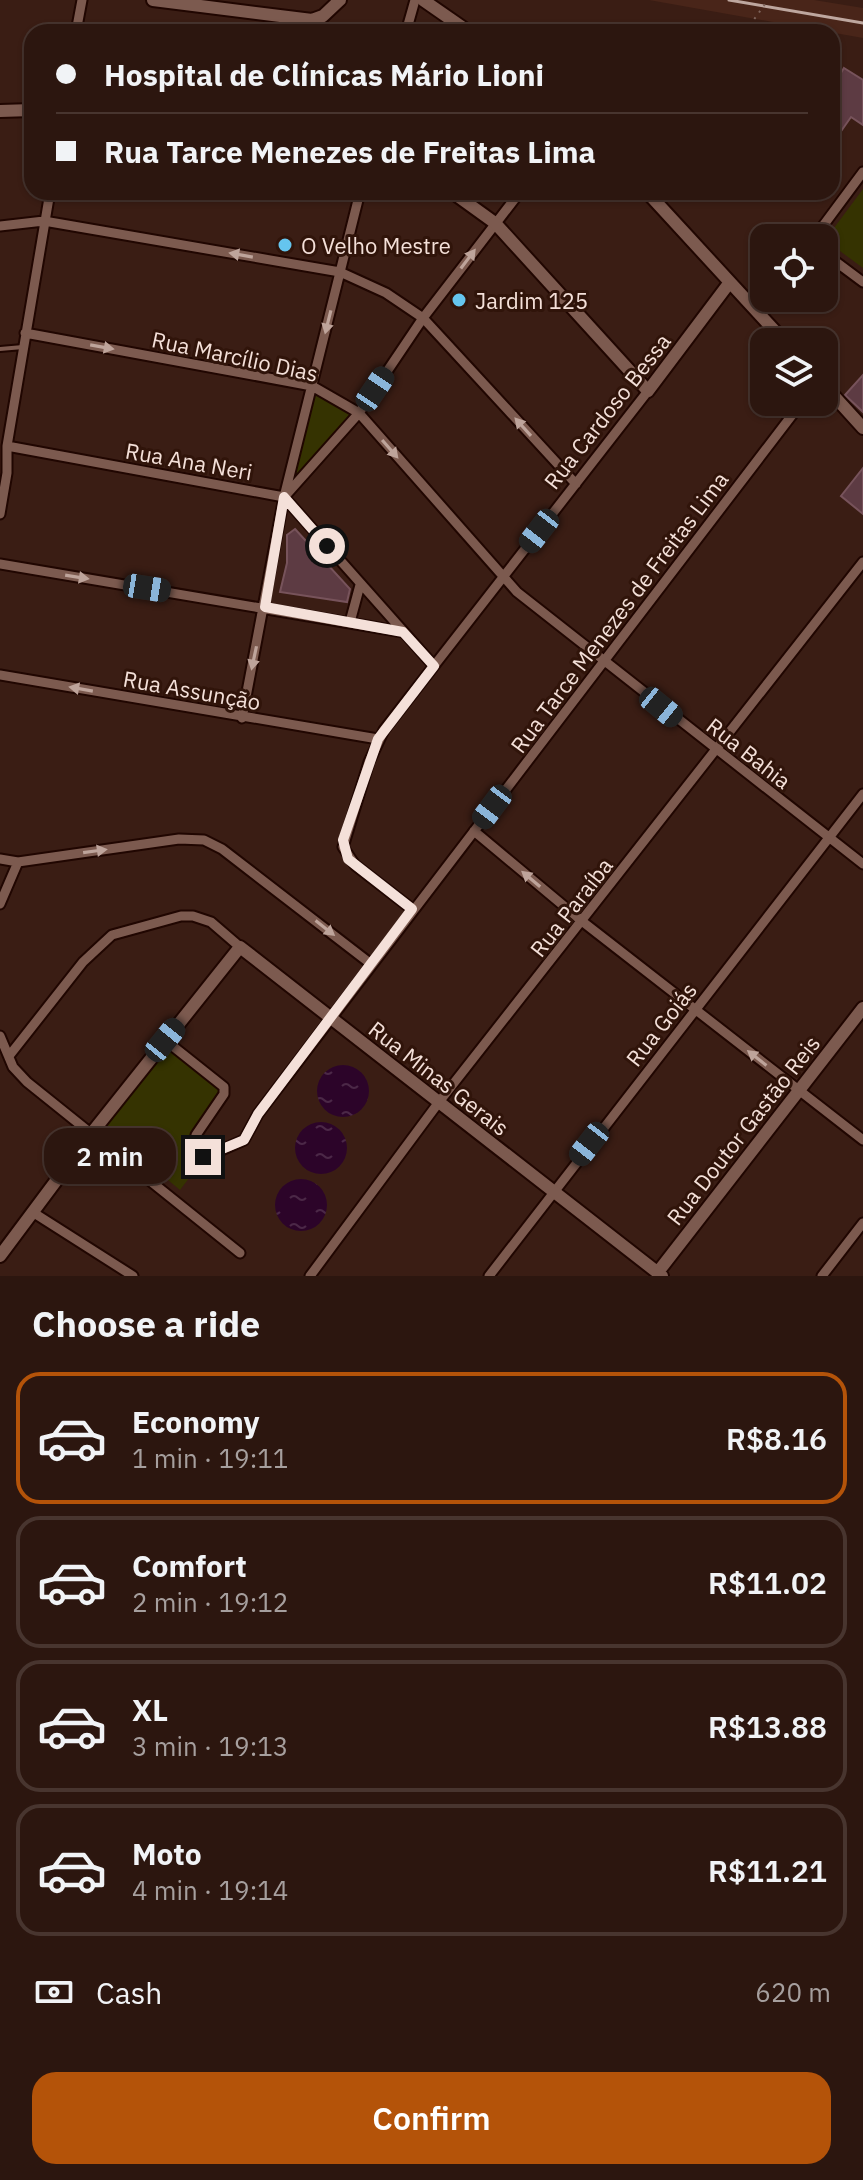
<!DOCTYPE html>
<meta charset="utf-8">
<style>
:root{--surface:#2c160f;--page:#341f18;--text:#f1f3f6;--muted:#a69f9e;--line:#48352f;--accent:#b45309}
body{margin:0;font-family:"IBM Plex Sans",sans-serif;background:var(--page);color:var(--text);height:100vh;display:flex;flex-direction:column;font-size:30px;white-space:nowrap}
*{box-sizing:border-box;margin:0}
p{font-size:26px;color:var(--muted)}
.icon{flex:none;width:44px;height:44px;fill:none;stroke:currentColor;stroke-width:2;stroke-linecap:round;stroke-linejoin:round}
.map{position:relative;height:1276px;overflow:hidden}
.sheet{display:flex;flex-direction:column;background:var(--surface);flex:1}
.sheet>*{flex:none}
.hud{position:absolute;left:24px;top:24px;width:816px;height:176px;border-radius:24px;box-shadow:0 2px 6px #0004,0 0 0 2px var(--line);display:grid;align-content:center;height:176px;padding:0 32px;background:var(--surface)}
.fabs{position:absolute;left:750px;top:224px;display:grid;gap:16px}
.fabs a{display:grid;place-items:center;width:88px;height:88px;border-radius:16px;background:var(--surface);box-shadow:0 2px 6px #0004,0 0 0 2px var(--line);font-size:40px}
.end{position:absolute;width:36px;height:36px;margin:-18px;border:10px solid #f4e0d9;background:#111;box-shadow:0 0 0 4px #111}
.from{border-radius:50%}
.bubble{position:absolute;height:56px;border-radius:24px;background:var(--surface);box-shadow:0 2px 6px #0004,0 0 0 2px var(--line);font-size:26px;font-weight:600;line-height:56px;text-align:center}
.car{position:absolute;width:24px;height:48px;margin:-24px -12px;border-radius:10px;box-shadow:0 0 6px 2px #0007;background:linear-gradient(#222 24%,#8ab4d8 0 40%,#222 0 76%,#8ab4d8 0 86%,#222 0)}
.hud b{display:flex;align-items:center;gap:28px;height:76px;font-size:30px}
.hud b+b{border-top:2px solid var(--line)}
.hud i{width:20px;height:20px;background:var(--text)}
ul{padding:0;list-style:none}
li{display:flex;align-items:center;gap:24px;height:132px;margin:0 16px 12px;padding:0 16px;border:4px solid var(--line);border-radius:24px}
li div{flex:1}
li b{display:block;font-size:30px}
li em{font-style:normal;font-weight:600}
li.selected{border-color:var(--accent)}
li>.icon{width:72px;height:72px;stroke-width:1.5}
h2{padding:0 32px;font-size:36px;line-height:96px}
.pay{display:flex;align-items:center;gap:20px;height:88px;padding:0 32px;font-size:30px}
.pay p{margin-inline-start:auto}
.action{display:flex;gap:16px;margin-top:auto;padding:16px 32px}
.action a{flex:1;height:92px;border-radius:24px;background:var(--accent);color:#fff;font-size:32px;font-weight:600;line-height:92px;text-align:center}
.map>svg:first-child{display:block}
</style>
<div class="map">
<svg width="863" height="1276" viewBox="0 0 863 1276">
<defs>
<pattern id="water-ripples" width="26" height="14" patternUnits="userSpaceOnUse" patternTransform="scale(2)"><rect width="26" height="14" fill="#2c0429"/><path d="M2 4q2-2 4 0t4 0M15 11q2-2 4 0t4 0" fill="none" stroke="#4b2847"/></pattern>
</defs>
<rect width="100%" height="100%" fill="#3a1d14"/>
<path fill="#492519" d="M649 0H814L863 8V38Z"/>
<path fill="#353301" d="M863 189V268L825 240Z
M314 389 356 414 288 498Z
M165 1047 221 1089 199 1121 189 1150 199 1165 180 1190 103 1126Z"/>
<path fill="url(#water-ripples)" d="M317 1091a26 26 0 1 1 52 0a26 26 0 1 1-52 0Z
M295 1148a26 26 0 1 1 52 0a26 26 0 1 1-52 0Z
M275 1205a26 26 0 1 1 52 0a26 26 0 1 1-52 0Z"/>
<path fill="#5d3b43" stroke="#77535b" stroke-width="2" d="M844 68 863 80V125L851 117 832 144V87Z
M863 375V412L845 395Z
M863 468V514L841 496Z
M295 529 350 589 347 602 280 592 287 563V535Z"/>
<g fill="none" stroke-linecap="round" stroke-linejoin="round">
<defs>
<path id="lane" d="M0 349 23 347"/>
<path id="street" d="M76 32 82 0
M406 32 415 0
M755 32V31
M0 226 44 221 340 272 386 293 423 318 576 484
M814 238 863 172
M824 253 863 282
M760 315 771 298
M25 333 312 386 359 413 517 592 863 864
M7 446 284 497 434 666
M286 495 359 413 423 318 520 192
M0 514 7 473V446L50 192
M0 564 403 632
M350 622 360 585
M0 675 378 739
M242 718 284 497 360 192
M474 831 583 922 863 1140
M0 859 18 862 179 839 204 840 222 849 371 964
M0 904 18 862
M412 909 355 865 343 847 369 762 384 730 648 391
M0 1036 13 1067 27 1082 240 1253
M165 1040 224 1087V1094L196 1135 194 1154 208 1156 244 1140 258 1114 802 402
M9 1056 83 962 112 935 181 916H193L211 922 240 947
M34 1213 133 1276
M310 1276 439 1102 863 562
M489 1276 863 794
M822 1276 863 1223"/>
<path id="secondary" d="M153 0 312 20 323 16 340 0
M423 0 469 32
M0 111 32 110
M452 192 495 223 648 391 730 282
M647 192 785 342
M824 385 863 428
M0 1256 91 1134 240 947 662 1276
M658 1272 863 1008"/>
</defs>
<use href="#lane" stroke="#200601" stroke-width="8"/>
<use href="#street" stroke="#200601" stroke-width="13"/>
<use href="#secondary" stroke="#200601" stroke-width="16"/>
<use href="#lane" stroke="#7c5a4f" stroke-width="4"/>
<use href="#street" stroke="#7c5a4f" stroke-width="9"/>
<use href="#secondary" stroke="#7c5a4f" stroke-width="12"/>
<path stroke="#bea79f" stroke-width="3" d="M729 0 863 23"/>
<path stroke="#7e645c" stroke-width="2" stroke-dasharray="2 6" stroke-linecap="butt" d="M745 32 768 0"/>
</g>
<defs><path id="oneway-solid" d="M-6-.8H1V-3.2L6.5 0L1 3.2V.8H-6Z" transform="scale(2)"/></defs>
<g fill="#bea49b">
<use href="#oneway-solid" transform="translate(241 255) rotate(-170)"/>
<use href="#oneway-solid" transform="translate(468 259) rotate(-53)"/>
<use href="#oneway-solid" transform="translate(328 322) rotate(104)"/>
<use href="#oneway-solid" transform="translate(102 347) rotate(10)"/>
<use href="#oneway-solid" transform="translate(523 427) rotate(-132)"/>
<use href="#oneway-solid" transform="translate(390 449) rotate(49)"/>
<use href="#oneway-solid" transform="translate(77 577) rotate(9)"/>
<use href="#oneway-solid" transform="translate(254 658) rotate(102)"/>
<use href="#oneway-solid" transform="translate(81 689) rotate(-170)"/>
<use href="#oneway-solid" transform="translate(95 851) rotate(-8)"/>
<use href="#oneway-solid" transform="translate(531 879) rotate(-140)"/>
<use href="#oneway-solid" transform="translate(325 928) rotate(38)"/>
<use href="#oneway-solid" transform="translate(757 1058) rotate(-142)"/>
</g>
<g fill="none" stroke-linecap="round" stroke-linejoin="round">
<path stroke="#f4e0d9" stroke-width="10" d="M203 1157 244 1140 258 1114 412 909 348 859 343 840 378 739 434 666 403 632 265 607 284 497 327 546"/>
</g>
<g fill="#65c5ee" stroke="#30140a" stroke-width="3">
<circle cx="285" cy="245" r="8"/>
<circle cx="459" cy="300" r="8"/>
</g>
<g text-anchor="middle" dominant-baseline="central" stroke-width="6" stroke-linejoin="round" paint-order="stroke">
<g font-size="22" fill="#f4e0d9" stroke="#30140a" text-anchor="start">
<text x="301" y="245">O Velho Mestre</text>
<text x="475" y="300">Jardim 125</text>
</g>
<g font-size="22" fill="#f4e0d9" stroke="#30140a">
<text transform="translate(235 356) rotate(12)">Rua Marcílio Dias</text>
<text transform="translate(607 411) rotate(-52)">Rua Cardoso Bessa</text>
<text transform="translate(189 461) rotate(10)">Rua Ana Neri</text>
<text transform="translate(619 612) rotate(-53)">Rua Tarce Menezes de Freitas Lima</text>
<text transform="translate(192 690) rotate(10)">Rua Assunção</text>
<text transform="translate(749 753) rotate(38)">Rua Bahia</text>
<text transform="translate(571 907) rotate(-52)">Rua Paraíba</text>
<text transform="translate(661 1024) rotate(-52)">Rua Goiás</text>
<text transform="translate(439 1078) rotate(38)">Rua Minas Gerais</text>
<text transform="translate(743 1130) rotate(-52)">Rua Doutor Gastão Reis</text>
</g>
</g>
</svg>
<div class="fabs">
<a><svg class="icon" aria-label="locate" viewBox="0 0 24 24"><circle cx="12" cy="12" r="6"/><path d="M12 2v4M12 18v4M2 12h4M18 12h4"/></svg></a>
<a><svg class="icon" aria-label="layers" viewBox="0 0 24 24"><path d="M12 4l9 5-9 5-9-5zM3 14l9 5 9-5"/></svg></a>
</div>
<i class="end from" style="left:327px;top:546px"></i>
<i class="end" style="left:203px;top:1157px"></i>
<div class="bubble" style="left:44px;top:1128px;width:132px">2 min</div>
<i class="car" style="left:375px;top:389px;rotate:34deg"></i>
<i class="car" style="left:539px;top:531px;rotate:218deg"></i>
<i class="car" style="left:147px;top:588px;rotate:99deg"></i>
<i class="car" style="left:661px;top:707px;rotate:129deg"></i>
<i class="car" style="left:492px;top:807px;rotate:217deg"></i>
<i class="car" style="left:165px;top:1040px;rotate:39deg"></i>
<i class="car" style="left:589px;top:1144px;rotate:218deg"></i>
<div class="hud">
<b><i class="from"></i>Hospital de Clínicas Mário Lioni</b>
<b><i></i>Rua Tarce Menezes de Freitas Lima</b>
</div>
</div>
<section class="sheet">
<h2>Choose a ride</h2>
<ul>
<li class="selected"><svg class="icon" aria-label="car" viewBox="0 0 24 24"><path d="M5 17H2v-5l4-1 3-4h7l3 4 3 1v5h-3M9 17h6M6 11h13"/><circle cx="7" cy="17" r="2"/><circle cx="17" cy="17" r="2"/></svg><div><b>Economy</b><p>1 min · 19:11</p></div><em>R$8.16</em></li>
<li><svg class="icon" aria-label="car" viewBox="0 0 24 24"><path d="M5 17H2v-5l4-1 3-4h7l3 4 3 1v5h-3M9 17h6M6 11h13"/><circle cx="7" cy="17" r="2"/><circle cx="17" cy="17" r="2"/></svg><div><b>Comfort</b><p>2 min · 19:12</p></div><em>R$11.02</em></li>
<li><svg class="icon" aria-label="car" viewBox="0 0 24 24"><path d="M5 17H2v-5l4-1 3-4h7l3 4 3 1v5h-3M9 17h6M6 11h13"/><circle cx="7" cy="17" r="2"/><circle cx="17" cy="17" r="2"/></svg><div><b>XL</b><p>3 min · 19:13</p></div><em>R$13.88</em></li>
<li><svg class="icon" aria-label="car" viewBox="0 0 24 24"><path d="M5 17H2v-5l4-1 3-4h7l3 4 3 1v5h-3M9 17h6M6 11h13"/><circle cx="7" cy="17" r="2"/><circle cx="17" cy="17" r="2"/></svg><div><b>Moto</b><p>4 min · 19:14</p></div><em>R$11.21</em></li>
</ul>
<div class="pay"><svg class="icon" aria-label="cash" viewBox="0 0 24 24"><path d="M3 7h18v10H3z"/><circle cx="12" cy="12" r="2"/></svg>Cash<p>620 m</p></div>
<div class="action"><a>Confirm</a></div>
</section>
